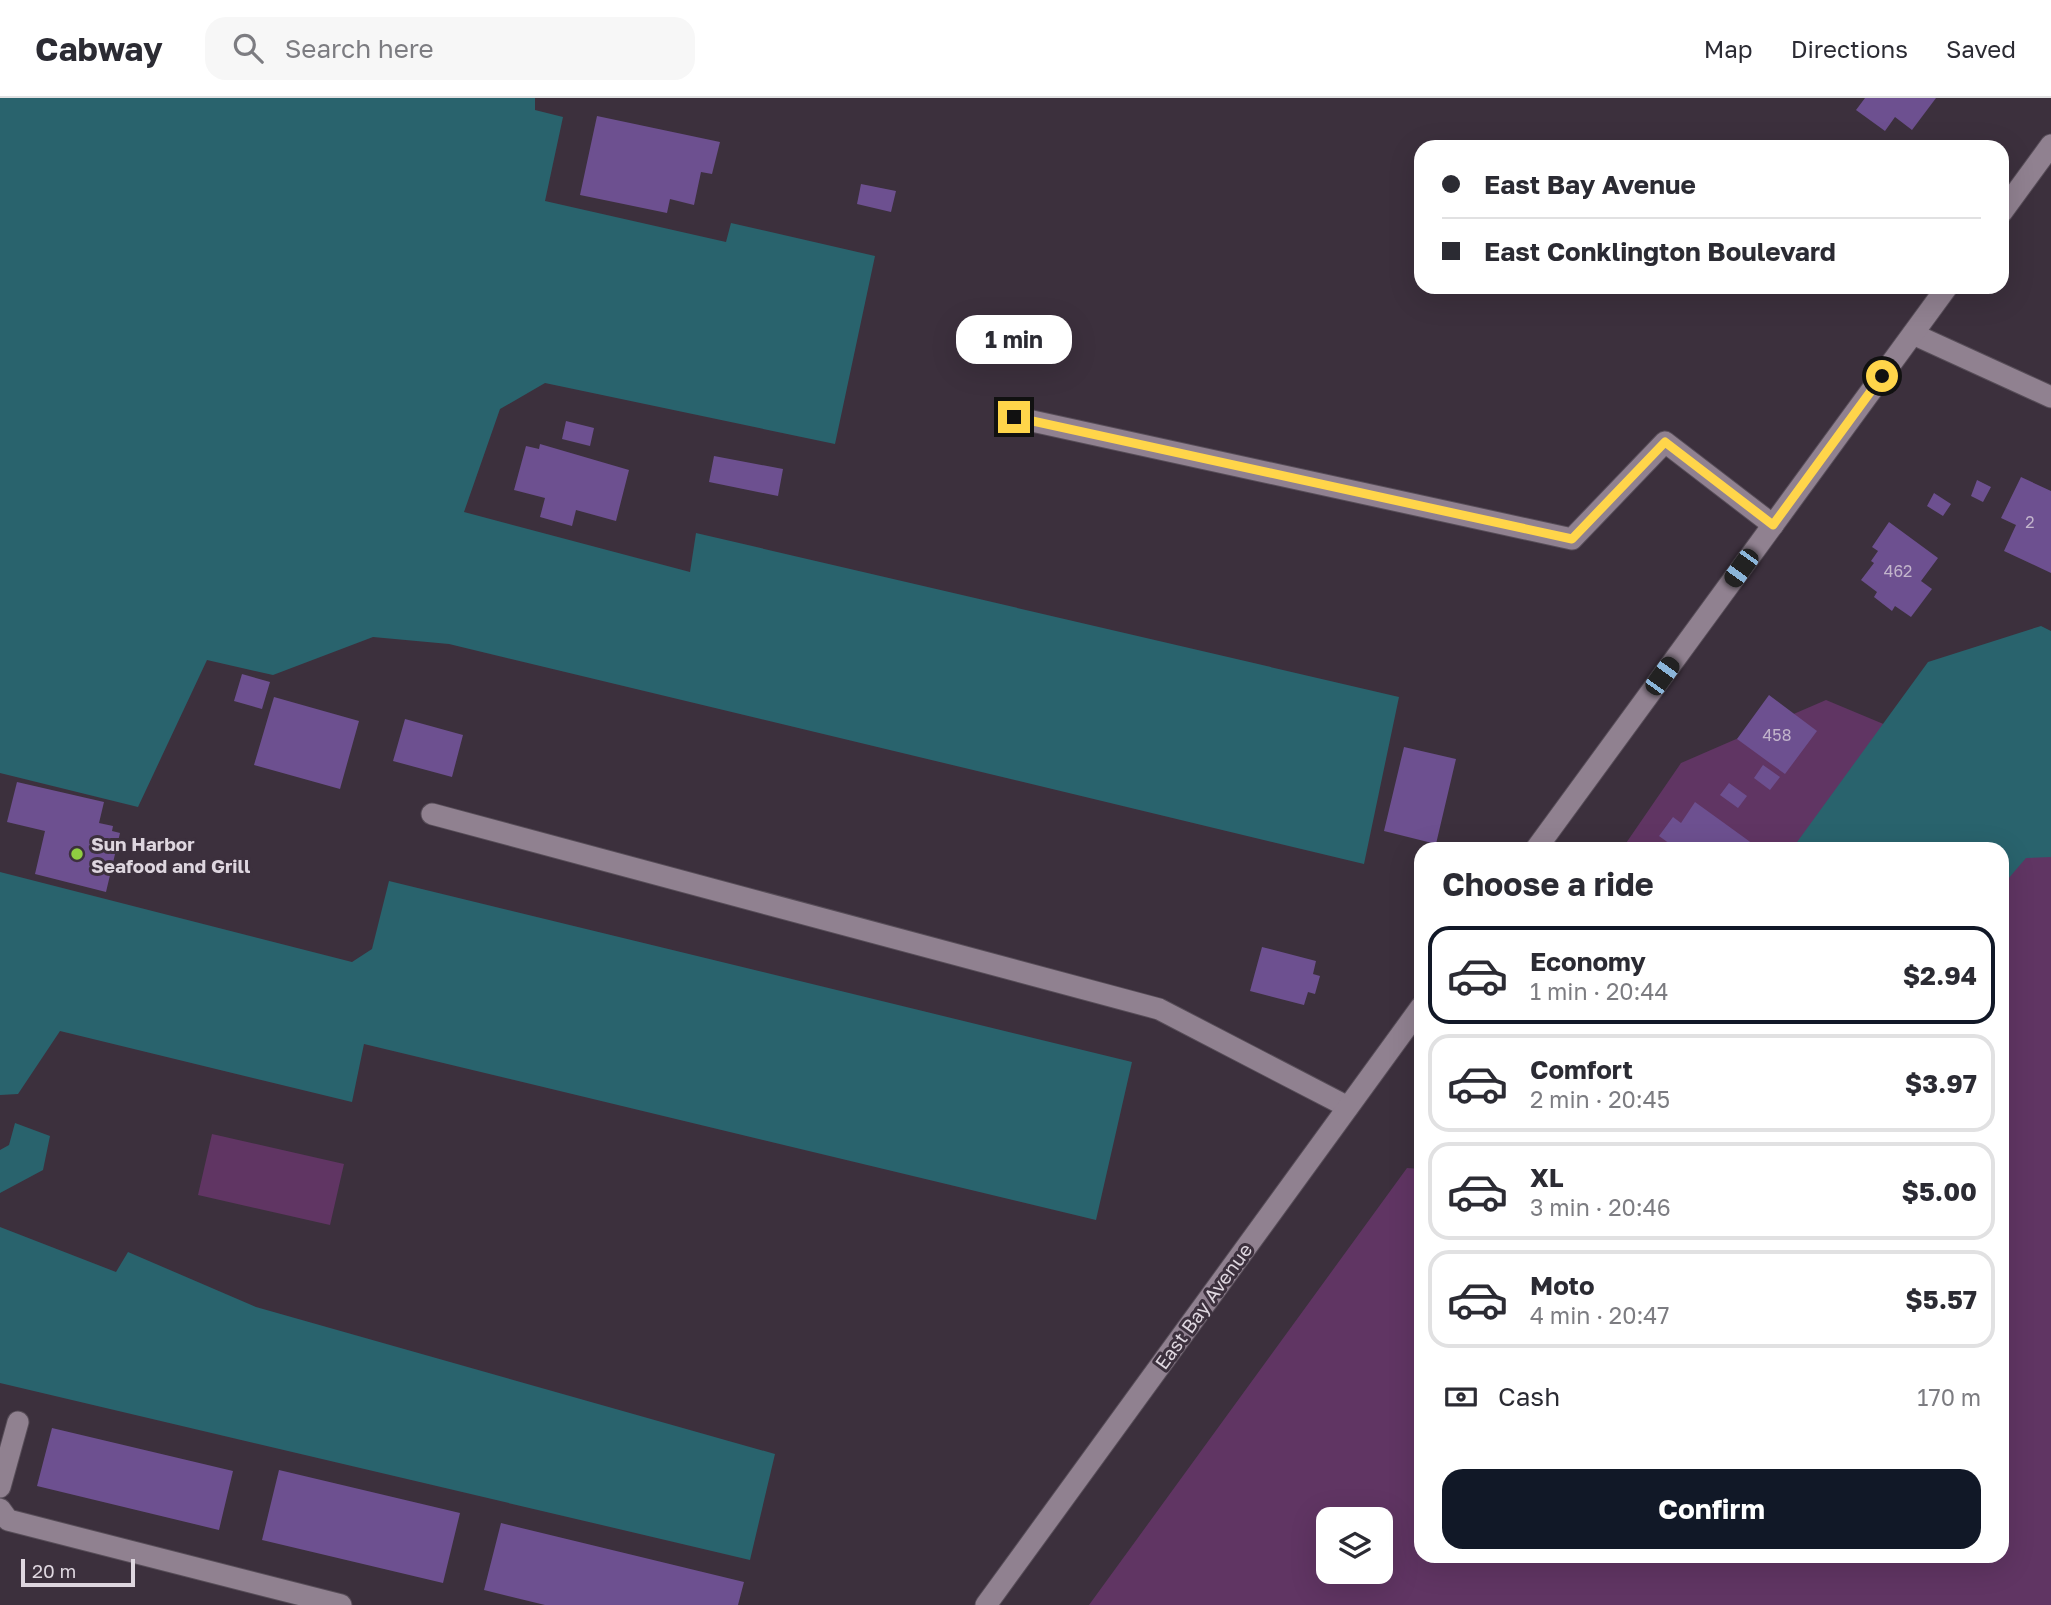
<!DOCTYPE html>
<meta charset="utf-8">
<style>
:root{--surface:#fff;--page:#f7f7f7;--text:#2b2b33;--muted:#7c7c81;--line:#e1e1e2;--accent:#111827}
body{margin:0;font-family:"Golos Text",sans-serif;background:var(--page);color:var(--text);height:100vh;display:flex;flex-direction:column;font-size:26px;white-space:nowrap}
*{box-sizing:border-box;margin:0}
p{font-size:23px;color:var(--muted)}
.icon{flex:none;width:38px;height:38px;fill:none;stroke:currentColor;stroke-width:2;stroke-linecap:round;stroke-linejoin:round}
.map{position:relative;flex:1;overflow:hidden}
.sheet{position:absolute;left:1414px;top:744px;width:595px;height:721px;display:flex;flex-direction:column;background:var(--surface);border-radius:21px;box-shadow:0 7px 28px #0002}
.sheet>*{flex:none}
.top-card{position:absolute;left:1414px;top:42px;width:595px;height:154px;border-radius:21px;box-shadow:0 7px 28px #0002;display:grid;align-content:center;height:154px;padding:0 28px;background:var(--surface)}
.controls{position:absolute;left:1316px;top:1409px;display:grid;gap:14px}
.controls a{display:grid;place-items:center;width:77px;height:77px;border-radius:14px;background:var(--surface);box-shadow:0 7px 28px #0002;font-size:35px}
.scale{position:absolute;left:21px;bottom:18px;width:114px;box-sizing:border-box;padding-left:7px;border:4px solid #ded6df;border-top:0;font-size:19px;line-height:24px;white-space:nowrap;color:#ded6df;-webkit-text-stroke:5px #3c303d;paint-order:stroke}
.end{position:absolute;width:32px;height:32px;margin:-16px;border:9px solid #ffd54a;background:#111;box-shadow:0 0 0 4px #111}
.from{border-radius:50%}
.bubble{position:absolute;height:49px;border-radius:21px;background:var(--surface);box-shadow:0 7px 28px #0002;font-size:23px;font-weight:700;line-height:49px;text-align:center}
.car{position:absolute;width:21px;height:42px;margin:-21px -10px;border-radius:9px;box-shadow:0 0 5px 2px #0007;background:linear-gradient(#222 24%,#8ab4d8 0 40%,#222 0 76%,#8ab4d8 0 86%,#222 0)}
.top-card b{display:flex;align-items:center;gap:24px;height:66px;font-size:26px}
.top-card b+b{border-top:2px solid var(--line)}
.top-card i{width:18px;height:18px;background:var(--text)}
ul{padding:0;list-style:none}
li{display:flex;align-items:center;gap:21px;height:98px;margin:0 14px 10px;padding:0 14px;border:4px solid var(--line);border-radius:21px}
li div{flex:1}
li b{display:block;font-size:26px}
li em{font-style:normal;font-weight:700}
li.active{border-color:var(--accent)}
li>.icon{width:63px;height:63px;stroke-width:1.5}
h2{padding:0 28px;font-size:32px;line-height:84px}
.pay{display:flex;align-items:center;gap:18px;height:77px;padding:0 28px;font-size:26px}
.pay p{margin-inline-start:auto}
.button{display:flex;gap:14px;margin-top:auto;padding:14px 28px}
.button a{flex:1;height:80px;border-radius:21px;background:var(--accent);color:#fff;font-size:28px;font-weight:700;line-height:80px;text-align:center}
header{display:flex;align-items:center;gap:42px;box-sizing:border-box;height:98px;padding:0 35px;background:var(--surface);border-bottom:2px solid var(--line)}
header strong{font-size:33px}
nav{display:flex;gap:38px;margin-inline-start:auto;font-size:24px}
.search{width:490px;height:63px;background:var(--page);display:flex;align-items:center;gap:18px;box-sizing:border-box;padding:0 24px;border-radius:21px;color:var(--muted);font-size:26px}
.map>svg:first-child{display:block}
</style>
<header>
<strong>Cabway</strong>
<div class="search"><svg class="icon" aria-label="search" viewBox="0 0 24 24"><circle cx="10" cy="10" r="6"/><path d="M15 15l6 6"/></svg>Search here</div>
<nav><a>Map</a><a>Directions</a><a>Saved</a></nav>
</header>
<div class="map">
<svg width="2051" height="1507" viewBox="0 0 2051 1507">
<rect width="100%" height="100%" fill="#3c303d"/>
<path fill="#603563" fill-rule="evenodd" d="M1826 602 2051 696V1507H1089L1407 1070 1421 1071V1458H2002V751H1622L1681 665ZM1328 1421H1381V1474H1328Z
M212 1036 344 1066 330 1127 198 1097Z"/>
<path fill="#29636d" d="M0 0H535V12L563 19 545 103 726 144 731 125 875 158 835 346 545 285 500 311 464 414 690 474 696 435 1399 599 1364 766 449 546 373 539 273 577 207 562 138 709 0 675Z
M2041 528 2051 533V759L2026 760 2002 788V751H1792L1928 564Z
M0 774 352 864 372 851 389 783 1132 964 1096 1122 364 946 352 1004 60 933 18 996 0 997Z
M15 1025 50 1038 43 1072 0 1095V1052L9 1047Z
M0 1129 116 1174 128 1154 256 1209 775 1356 750 1462 0 1285Z"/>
<path fill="#6d5090" d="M1865 0H1936L1912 32 1895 19 1885 33 1856 12Z
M597 18 720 44 712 76 701 74 694 107 670 101 667 115 580 97Z
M861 86 896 93 891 114 857 106Z
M566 323 594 330 590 348 562 341Z
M540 346 629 372 616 423 576 412 572 428 540 419 545 400 514 392 526 348 539 351Z
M714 358 783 371 778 398 709 384Z
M2021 379 2051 393V475L2004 453 2016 427 2001 420Z
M1977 382 1991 389 1983 404 1971 398Z
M1934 395 1951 406 1943 418 1927 408Z
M1889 424 1938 460 1921 483 1932 491 1911 519 1895 508 1892 513 1874 499 1877 494 1861 482 1874 465 1871 463 1878 453 1872 449Z
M242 576 270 584 262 611 234 603Z
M1769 597 1817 633 1785 676 1737 641Z
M274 599 359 623 340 691 254 667Z
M405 621 463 637 452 679 393 663Z
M1404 649 1456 661 1436 746 1384 733Z
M1763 667 1780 679 1770 692 1754 680Z
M17 684 104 704 99 725 113 728 112 733 120 735 106 794 35 776 45 733 7 724Z
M1729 685 1747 698 1738 710 1720 697Z
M1695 704 1760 751H1677L1659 738 1673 719 1681 725Z
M1262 849 1316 863 1313 876 1320 878 1315 896 1308 894 1304 907 1250 893Z
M52 1330 233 1373 219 1432 37 1388Z
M279 1372 460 1415 443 1485 262 1442Z
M501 1425 744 1484 738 1507H545L484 1492Z"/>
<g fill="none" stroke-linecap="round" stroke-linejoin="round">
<defs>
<path id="service" d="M432 716 1159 911 1348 1009
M0 1389 18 1324
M0 1411 8 1422 341 1507"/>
<path id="minor" d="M1913 236 2051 299
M1014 319 1572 441 1665 344 1773 427"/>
<path id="tertiary" d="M2002 114 2051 47
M1536 751 1947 189
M986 1507 1421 909"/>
</defs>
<use href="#service" stroke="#574d58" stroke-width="23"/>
<use href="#minor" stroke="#574d58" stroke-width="23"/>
<use href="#tertiary" stroke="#574d58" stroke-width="23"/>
<use href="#service" stroke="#908190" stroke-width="21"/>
<use href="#minor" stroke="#908190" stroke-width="21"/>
<use href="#tertiary" stroke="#908190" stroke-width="21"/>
</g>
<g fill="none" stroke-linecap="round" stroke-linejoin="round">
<path stroke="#ffd54a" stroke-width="9" d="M1014 319 1572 441 1665 344 1773 427 1882 278"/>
</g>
<circle fill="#8fcd41" stroke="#3c303d" stroke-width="2.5" cx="77" cy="756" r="7"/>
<g text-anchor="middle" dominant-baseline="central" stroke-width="6" stroke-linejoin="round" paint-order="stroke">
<g font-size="16" fill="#c2b4cb">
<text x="2030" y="424">2</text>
<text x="1898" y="473">462</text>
<text x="1777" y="637">458</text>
</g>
<g font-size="19" font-weight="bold" fill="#ded6df" stroke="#3c303d" text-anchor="start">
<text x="91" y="745">Sun Harbor<tspan x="91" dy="22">Seafood and Grill</tspan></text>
</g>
<g font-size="19" fill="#ded6df" stroke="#3c303d">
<text transform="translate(1203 1208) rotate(-54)">East Bay Avenue</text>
</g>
</g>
</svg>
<div class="controls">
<a><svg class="icon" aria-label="layers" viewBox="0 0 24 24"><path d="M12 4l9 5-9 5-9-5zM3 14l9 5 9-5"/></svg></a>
</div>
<div class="scale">20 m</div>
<i class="end from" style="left:1882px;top:278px"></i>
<i class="end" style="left:1014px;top:319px"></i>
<div class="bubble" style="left:956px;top:217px;width:116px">1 min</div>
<i class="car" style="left:1741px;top:470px;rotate:216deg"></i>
<i class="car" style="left:1662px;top:578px;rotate:36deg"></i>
<div class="top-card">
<b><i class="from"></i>East Bay Avenue</b>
<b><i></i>East Conklington Boulevard</b>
</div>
<section class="sheet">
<h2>Choose a ride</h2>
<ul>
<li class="active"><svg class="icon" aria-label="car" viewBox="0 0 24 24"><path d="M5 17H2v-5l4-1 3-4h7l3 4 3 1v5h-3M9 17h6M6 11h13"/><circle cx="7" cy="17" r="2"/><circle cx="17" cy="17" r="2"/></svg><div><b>Economy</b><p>1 min · 20:44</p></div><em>$2.94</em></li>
<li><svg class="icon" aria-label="car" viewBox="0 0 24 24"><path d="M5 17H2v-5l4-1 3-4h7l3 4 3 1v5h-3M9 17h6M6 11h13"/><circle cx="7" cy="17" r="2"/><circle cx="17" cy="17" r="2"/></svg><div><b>Comfort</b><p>2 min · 20:45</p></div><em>$3.97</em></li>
<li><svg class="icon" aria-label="car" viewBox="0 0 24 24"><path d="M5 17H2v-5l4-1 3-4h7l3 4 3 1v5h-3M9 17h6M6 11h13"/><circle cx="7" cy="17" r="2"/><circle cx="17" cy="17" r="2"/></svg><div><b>XL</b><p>3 min · 20:46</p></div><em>$5.00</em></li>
<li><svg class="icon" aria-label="car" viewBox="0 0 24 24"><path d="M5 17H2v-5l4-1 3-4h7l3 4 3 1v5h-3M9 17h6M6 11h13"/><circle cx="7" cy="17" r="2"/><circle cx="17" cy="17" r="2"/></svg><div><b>Moto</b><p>4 min · 20:47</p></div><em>$5.57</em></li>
</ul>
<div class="pay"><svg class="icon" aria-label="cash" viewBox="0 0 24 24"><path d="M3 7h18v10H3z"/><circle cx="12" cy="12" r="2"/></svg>Cash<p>170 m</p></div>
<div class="button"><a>Confirm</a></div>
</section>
</div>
